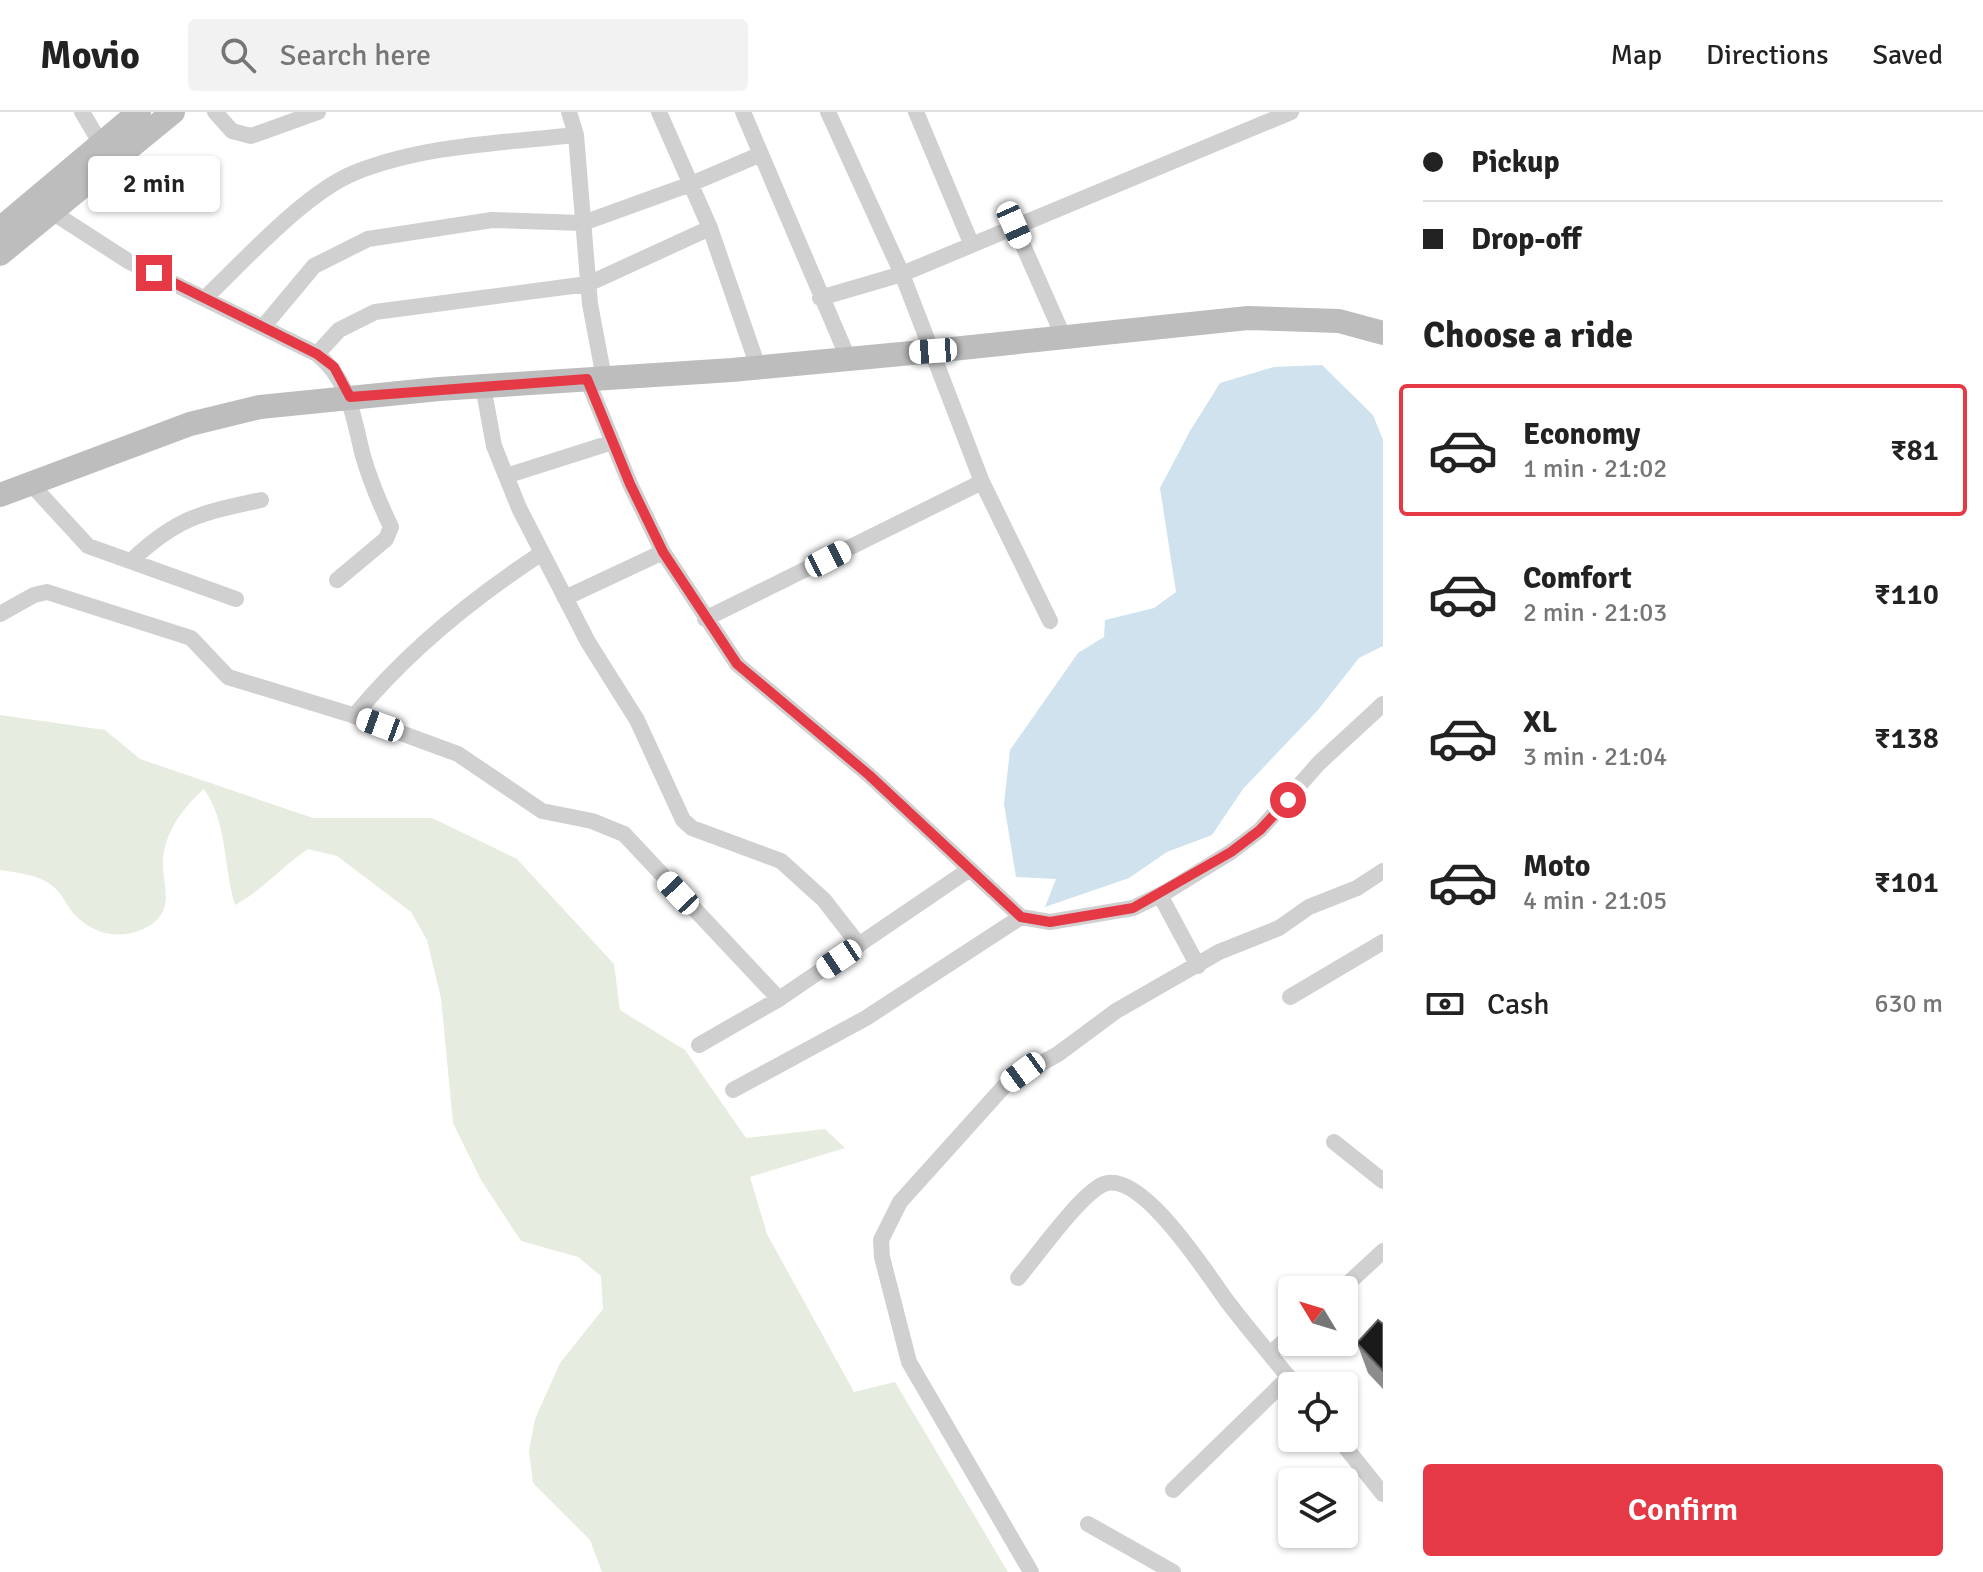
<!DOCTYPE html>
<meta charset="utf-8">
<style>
:root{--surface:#fff;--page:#f2f2f2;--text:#222;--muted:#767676;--line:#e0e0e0;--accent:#e63946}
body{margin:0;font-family:Signika,sans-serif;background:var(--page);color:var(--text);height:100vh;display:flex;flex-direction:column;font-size:30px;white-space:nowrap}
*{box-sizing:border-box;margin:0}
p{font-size:26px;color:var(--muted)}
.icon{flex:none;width:44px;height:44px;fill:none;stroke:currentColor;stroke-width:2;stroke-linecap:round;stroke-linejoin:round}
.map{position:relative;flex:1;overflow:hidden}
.details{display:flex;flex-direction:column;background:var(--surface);width:600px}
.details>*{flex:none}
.banner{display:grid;align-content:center;height:176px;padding:0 40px;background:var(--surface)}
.needle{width:52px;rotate:308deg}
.buttons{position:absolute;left:1278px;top:1164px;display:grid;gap:16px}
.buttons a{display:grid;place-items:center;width:80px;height:80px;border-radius:8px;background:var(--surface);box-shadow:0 2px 6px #0004;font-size:40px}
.end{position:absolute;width:36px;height:36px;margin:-18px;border:10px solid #e63946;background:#fff;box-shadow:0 0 0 4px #fff}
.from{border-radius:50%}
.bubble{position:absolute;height:56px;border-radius:8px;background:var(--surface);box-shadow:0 2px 6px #0004;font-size:26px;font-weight:600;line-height:56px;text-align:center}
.car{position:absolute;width:24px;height:48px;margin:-24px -12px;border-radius:10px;box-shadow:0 0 6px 2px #0007;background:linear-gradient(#fff 24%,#345 0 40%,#fff 0 76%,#345 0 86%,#fff 0)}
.banner b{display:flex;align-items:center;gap:28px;height:76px;font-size:30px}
.banner b+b{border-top:2px solid var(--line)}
.banner i{width:20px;height:20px;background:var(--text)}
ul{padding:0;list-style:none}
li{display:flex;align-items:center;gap:24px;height:132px;margin:0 16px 12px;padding:0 24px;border:4px solid transparent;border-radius:8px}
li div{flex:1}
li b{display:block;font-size:30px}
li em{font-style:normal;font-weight:600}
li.active{border-color:var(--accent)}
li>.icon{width:72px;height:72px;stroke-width:1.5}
h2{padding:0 40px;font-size:36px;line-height:96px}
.pay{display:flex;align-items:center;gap:20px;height:88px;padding:0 40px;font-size:30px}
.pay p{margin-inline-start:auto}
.cta{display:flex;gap:16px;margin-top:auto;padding:16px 40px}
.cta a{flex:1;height:92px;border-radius:8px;background:var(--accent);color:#fff;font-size:32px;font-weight:600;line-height:92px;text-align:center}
header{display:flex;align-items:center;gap:48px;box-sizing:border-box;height:112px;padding:0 40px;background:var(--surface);border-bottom:2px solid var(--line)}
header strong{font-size:38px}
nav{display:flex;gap:44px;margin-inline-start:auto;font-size:28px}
.search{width:560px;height:72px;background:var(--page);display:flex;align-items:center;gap:20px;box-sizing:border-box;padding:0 28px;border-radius:8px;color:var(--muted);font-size:30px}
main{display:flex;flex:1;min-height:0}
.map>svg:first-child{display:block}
</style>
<header>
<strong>Movio</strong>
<div class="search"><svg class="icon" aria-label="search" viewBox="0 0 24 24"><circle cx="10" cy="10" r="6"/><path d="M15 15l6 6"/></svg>Search here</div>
<nav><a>Map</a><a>Directions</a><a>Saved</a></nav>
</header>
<main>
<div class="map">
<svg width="1383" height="1460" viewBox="0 0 1383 1460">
<rect width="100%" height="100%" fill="#fff"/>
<path fill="#e6ecdf" d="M0 603 105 618 140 647 313 706H432L517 747 614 852 620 898 685 938 746 1026 825 1017 845 1036 750 1065 767 1122 854 1280 895 1270 1008 1460H602L590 1428 533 1371 529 1339 535 1307 560 1251 603 1197 601 1164 578 1145 521 1129 481 1068 453 1011 441 886 427 828 411 800 337 744 308 737C281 755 263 778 235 793 223 753 228 712 204 677 182 696 161 725 163 756 164 776 173 797 152 812 126 829 96 825 75 803 68 796 64 785 57 778 43 763 19 761 0 758Z"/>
<path fill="#cfe2ee" d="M1322 253 1373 303 1383 328V534L1359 546 1318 598 1243 677 1212 723 1167 740 1129 766 1045 795 1056 767 1016 765 1004 692 1010 638 1078 541 1104 525 1105 508 1154 496 1176 480 1160 376 1190 319 1220 271 1274 255Z"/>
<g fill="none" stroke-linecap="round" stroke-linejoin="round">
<path stroke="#d0d0d0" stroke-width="16" d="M82 0 101 32
M215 0 232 19 251 24 318 0
M569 0 576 23
M659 0 710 116
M743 0 848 246
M916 0 971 131
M52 100 128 149 317 242C350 269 353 305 363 344 370 368 380 392 391 415L386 427 337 468
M1014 113 1064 226
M205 186C244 149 305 81 354 61 423 33 502 31 576 23L590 192 604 266
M820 186 902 162 1291 0
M263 215 314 154 368 127 492 108 583 111 691 72 761 42
M317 242 339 218 375 200 588 172 710 116 758 255
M587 267 630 372 663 440 737 552 869 663 1021 805 1050 810 1133 796 1166 780 1231 740 1260 718 1319 651 1383 592
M483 274 494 334 519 396 588 530 637 608 683 708 692 716 781 749 824 788 859 833
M506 364 613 330
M982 370 1050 509
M30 371 88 434 236 487
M132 448C178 405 201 401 261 388
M565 486 663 440
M0 502 34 483 47 480 191 526 228 565 349 602 458 642 542 699 592 709 624 722 779 887 970 757
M705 507 982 370 902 162 828 0
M354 604C407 539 473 486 542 441
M1160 783 1198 854
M1290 885 1383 830
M699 933 779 887
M733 978 866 906 1021 805
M1334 1030 1383 1069
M1018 1166C1036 1145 1081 1081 1104 1072 1142 1058 1207 1162 1227 1189 1249 1218 1273 1246 1296 1274
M1341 1178 1383 1139
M1270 1242 1292 1222
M1338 1326 1383 1382
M1173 1378 1289 1265
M1088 1412 1173 1460
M1031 1460 909 1250 882 1145 881 1128 900 1090 1008 970 1058 942 1116 899 1219 840 1279 816 1309 795 1357 776 1383 759"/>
<path stroke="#bdbdbd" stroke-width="24" d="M0 117 139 0
M0 142 173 0
M0 383 190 312 260 295 439 277 732 258 933 239 1248 206 1339 209 1383 221"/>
</g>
<path fill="#8c8c8c" d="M1383 1212V1277L1368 1261 1357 1231Z"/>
<path fill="#1a1a1a" stroke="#5f5f5f" stroke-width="2" d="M1378 1208 1383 1212V1259L1357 1231Z"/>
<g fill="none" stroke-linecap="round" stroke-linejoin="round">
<path stroke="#e63946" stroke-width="10" d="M154 161 317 242 334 255 350 285 587 267 630 372 663 440 737 552 869 663 1021 805 1050 810 1133 796 1231 740 1260 718 1288 688"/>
</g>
</svg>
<div class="buttons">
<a><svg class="needle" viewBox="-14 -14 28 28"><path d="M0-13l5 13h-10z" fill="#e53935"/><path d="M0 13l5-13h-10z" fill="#767676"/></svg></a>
<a><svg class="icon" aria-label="locate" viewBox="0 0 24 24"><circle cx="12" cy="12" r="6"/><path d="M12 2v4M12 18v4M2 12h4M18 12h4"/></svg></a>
<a><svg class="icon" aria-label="layers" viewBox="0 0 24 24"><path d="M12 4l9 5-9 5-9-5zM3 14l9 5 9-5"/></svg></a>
</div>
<i class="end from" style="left:1288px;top:688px"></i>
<i class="end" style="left:154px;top:161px"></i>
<div class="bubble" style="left:88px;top:44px;width:132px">2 min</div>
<i class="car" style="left:1014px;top:113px;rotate:156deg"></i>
<i class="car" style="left:933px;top:239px;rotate:266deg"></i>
<i class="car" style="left:828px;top:447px;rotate:63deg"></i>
<i class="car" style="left:380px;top:613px;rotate:290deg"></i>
<i class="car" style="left:678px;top:781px;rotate:317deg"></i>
<i class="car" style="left:839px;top:847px;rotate:236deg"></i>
<i class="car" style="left:1023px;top:960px;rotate:234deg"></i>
</div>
<section class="details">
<div class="banner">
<b><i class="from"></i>Pickup</b>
<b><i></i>Drop-off</b>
</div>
<h2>Choose a ride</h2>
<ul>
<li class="active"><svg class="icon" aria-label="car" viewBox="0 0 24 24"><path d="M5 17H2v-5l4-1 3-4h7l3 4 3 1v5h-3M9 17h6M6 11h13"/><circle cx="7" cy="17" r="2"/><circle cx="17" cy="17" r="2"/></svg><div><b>Economy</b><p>1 min · 21:02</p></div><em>₹81</em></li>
<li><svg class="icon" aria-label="car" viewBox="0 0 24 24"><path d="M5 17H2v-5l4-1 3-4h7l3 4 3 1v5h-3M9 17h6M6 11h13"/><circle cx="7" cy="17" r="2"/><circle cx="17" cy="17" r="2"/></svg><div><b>Comfort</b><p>2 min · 21:03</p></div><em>₹110</em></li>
<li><svg class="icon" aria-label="car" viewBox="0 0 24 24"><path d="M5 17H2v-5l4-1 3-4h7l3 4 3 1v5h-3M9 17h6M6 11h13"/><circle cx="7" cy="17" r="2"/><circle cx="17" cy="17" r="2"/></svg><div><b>XL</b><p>3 min · 21:04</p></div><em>₹138</em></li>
<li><svg class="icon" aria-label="car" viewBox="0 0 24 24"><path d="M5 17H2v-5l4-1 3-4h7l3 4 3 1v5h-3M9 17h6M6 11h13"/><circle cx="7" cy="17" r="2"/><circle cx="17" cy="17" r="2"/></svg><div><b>Moto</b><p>4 min · 21:05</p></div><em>₹101</em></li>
</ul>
<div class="pay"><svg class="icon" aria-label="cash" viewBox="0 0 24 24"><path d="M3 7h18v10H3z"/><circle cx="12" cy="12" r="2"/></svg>Cash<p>630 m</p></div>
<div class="cta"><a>Confirm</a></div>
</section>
</main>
